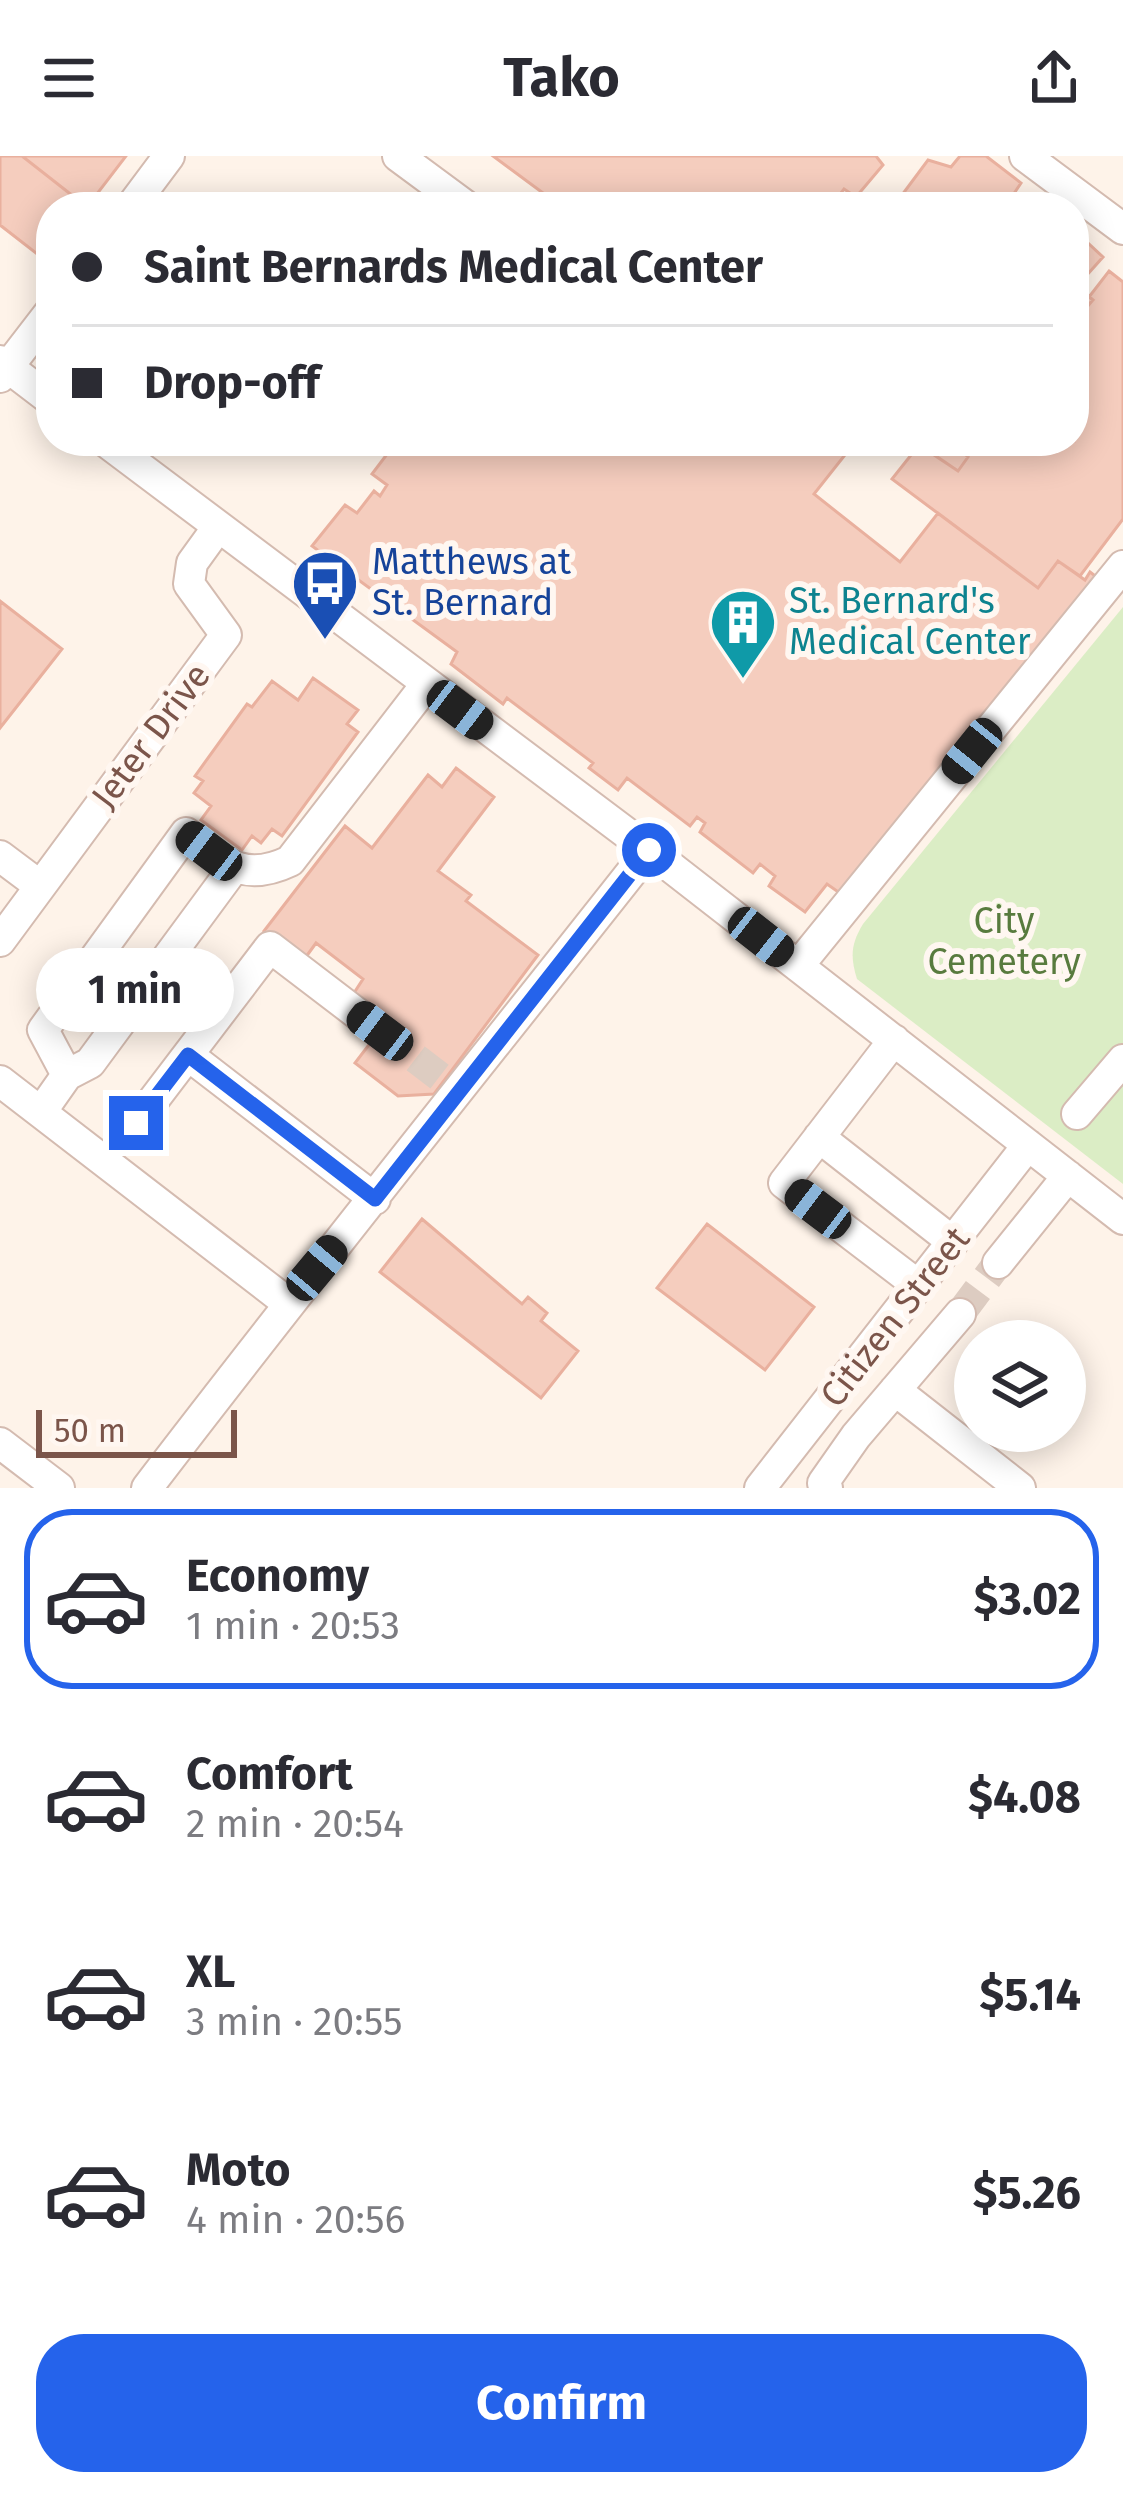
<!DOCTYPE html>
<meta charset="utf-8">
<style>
:root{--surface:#fff;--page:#f2f2f3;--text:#2b2b33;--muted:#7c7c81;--line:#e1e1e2;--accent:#2563eb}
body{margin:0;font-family:"Fira Sans",sans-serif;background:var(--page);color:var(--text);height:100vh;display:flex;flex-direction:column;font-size:45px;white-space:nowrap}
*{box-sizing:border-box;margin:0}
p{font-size:39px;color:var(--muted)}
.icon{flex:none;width:66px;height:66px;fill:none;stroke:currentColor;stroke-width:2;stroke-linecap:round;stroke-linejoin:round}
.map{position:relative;height:1332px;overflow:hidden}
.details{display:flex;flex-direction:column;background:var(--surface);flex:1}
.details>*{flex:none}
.guide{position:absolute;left:36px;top:36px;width:1053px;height:264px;border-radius:48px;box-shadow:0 6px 30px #0003;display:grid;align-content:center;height:264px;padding:0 36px;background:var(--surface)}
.controls{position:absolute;left:954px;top:1164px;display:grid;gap:24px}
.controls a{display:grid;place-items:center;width:132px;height:132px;border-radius:50%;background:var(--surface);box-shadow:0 6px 30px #0003;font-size:60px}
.scale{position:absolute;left:36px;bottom:30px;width:201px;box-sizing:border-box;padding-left:12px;border:6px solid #7b554a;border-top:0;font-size:33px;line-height:42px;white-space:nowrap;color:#7b554a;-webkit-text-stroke:9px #fff7f1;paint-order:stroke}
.end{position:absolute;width:54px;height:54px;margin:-27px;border:15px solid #2563eb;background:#fff;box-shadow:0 0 0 6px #fff}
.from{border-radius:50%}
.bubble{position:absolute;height:84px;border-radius:42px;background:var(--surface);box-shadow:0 6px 30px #0003;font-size:39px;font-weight:700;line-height:84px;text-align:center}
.car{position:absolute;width:36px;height:72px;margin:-36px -18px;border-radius:15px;box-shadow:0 0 9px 3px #0007;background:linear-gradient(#222 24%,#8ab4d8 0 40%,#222 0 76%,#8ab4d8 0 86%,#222 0)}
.guide b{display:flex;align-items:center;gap:42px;height:114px;font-size:45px}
.guide b+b{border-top:3px solid var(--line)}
.guide i{width:30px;height:30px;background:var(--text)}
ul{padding:21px 0 0;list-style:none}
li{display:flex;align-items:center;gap:36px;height:180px;margin:0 24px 18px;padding:0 12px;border:6px solid transparent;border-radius:48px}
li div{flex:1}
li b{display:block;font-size:45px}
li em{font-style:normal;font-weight:700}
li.on{border-color:var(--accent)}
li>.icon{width:108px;height:108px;stroke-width:1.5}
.action{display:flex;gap:24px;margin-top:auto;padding:24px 36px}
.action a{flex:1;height:138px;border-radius:48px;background:var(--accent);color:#fff;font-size:48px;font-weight:700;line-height:138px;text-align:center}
header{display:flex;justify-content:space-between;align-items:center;height:156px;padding:0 36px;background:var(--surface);font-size:54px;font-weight:700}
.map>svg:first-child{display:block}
</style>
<header><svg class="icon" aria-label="menu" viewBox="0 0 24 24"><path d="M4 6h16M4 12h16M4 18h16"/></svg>Tako<svg class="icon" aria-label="share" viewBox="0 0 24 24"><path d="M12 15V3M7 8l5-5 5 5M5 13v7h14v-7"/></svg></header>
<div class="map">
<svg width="1123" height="1332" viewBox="0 0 1123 1332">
<rect width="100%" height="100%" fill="#fef3e9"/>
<path fill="#dbedc5" d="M1123 451V1028L857 823C850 800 851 788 863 768Z"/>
<path fill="#f5cdbe" stroke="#e9b09e" stroke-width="3" d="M0 0H22L87 51H51V97L45 104 0 69Z
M22 0H126L87 51Z
M493 0H876L883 9 856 41 844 33 830 51H580L571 44 562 51Z
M960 0H986L1021 27 1015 36 1029 50 1037 45 1044 51H893L928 4 951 11Z
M1074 74 1103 101 1077 130 1093 144 1076 164Z
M1109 115 1123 126V363L1080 420 1058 405 1038 432 892 323 919 289 958 315 968 301 951 285H1074V163L1093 144 1089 141Z
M397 285H856L814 338 900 406 938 357 1038 432 1058 405 1085 424 1090 416 1103 426 844 740 827 728 805 756 769 730 775 720 760 708 753 717 700 676 705 667 697 661 690 670 627 622 618 634 589 612 593 607 507 542 503 548 451 508 457 496 312 390 345 349 357 357 374 335 380 340 387 329 372 318Z
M914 285H951L968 301 958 315Z
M0 445 62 493 0 572Z
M313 522 358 554 347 568 358 576 282 680 272 673 261 687 252 680 242 694 201 664 211 650 194 637 203 625 195 620 247 548 252 551 272 525 298 544Z
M456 612 494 641 438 715 471 739 466 745 538 799 434 938 398 940 355 907 388 864 354 837 363 823 316 787 303 805 264 775 345 670 372 692 428 619 442 631Z
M422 1063 522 1148 528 1141 547 1157 541 1165 578 1195 541 1242 380 1116Z
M707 1068 814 1151 765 1214 657 1132Z"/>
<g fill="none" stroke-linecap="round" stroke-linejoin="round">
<path stroke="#ddccc1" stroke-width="30" stroke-dasharray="30 15" stroke-linecap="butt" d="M380 875 444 924
M960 1158 998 1107"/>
<defs>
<path id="minor" d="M398 0 467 51
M1025 0 1123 73
M131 51 169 0
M0 205 51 244
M0 221 51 155
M105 285 649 694 1123 1063
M0 700 40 730
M0 785 226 479 189 428 192 407 218 371
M798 810 1123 410
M894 884 784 1027 919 1130
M188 899 375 1043
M67 919 43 874 186 677C223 705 242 728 290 705L426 529
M0 925 288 1147
M41 956 67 919 90 907 233 713
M1077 958 1123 904
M136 967 270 791 380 875
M819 981 953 1086
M998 1107 1068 1020
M895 1234 1020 1332
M0 1287 59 1332
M147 1332C311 1117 481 907 649 694
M760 1332 1028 989
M827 1332 823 1327 856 1280 960 1158"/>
</defs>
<use href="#minor" stroke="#d4bbb0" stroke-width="34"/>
<use href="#minor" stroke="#fff" stroke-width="30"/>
</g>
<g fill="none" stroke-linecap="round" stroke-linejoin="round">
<path stroke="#2563eb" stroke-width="15" d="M136 967 188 899 375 1043 649 694"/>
</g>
<defs>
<symbol id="bus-pin" viewBox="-11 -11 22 30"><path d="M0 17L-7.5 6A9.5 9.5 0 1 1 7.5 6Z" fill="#1a4fb4" stroke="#fff7f1"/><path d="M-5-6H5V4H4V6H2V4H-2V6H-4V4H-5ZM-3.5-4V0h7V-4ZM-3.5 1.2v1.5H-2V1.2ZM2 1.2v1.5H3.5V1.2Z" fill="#fff"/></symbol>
<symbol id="building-pin" viewBox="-11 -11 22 30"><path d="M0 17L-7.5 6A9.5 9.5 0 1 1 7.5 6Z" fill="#0f9aa8" stroke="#fff7f1"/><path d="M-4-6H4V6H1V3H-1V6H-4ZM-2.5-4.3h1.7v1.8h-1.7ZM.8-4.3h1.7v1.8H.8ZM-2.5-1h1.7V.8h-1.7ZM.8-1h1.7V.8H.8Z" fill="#fff"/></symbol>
</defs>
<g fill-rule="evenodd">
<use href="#bus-pin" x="287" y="389" width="76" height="104"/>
<use href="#building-pin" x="705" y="428" width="76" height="104"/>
</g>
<g text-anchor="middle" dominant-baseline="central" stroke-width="12" stroke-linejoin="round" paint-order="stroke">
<g font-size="36" fill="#164399" stroke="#fff7f1" text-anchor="start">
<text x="372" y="406">Matthews at<tspan x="372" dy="41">St. Bernard</tspan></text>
</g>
<g font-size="36" fill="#0d838f" stroke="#fff7f1" text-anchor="start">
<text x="789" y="445">St. Bernard's<tspan x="789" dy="41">Medical Center</tspan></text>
</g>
<g font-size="36" fill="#7b554a" stroke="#fff7f1">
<text transform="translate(151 580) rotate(-53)">Jeter Drive</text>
<text transform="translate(895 1161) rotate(-52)">Citizen Street</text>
</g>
<g font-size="36" fill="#587b3e" stroke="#fff7f1">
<text x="1004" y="765">City<tspan x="1004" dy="41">Cemetery</tspan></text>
</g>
</g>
</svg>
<div class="controls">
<a><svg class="icon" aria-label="layers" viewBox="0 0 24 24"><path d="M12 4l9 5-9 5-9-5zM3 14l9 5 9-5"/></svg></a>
</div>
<div class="scale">50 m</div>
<i class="end from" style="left:649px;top:694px"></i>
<i class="end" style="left:136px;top:967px"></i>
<div class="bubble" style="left:36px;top:792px;width:198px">1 min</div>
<i class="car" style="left:460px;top:554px;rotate:127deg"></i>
<i class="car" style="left:972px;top:595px;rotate:219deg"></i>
<i class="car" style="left:209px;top:695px;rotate:307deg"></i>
<i class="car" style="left:761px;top:781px;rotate:128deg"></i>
<i class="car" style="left:380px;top:875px;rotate:307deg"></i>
<i class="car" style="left:818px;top:1053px;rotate:307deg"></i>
<i class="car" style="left:317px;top:1112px;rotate:40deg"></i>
<div class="guide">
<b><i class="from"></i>Saint Bernards Medical Center</b>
<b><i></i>Drop-off</b>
</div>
</div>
<section class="details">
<ul>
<li class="on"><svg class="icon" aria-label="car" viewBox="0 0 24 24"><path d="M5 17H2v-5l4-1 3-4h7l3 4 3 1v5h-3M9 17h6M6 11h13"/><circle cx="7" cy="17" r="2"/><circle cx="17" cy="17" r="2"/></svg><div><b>Economy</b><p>1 min · 20:53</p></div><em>$3.02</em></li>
<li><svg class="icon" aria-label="car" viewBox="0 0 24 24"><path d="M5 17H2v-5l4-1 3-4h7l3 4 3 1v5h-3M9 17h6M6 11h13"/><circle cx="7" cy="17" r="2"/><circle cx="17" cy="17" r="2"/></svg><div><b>Comfort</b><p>2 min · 20:54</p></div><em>$4.08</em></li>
<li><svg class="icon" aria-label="car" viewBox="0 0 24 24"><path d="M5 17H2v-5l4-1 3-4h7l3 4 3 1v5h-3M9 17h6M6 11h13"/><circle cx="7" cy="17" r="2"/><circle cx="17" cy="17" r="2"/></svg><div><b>XL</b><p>3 min · 20:55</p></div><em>$5.14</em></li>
<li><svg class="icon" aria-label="car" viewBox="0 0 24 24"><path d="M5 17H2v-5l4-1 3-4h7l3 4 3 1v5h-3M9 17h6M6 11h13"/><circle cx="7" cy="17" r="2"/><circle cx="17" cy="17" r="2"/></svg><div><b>Moto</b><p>4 min · 20:56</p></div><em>$5.26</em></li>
</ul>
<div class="action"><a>Confirm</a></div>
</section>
